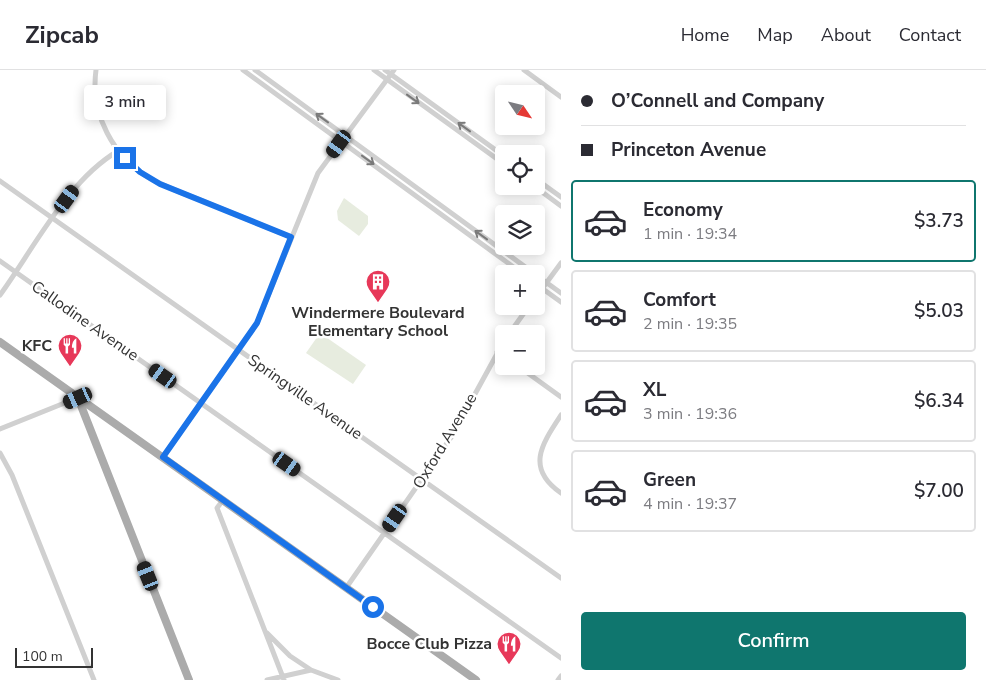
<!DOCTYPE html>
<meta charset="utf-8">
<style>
:root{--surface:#fff;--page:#f7f7f7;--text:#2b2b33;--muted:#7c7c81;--line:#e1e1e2;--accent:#0f766e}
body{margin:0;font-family:"Nunito Sans",sans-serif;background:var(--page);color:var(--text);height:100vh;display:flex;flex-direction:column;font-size:19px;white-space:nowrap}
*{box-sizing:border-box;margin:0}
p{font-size:16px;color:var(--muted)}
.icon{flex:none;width:28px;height:28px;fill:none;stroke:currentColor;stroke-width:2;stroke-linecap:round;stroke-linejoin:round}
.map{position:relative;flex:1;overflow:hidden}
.details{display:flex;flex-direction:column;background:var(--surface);width:425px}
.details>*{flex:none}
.top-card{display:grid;align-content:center;height:110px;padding:0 20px;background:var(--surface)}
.needle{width:32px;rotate:125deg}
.tools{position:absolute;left:495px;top:15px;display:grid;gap:10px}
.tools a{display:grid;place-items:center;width:50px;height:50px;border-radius:5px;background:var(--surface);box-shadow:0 2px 12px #0003;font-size:25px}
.scale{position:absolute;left:15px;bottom:12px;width:78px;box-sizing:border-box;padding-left:5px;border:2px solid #333;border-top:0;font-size:14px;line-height:18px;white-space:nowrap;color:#333;-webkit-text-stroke:4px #fff;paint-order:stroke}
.end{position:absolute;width:22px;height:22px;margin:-11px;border:6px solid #1a73e8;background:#fff;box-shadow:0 0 0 2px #fff}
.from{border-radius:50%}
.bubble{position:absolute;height:35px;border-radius:5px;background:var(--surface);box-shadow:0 2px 12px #0003;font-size:16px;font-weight:600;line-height:35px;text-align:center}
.car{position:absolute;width:15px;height:30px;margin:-15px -8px;border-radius:6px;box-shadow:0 0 4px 1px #0007;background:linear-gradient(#222 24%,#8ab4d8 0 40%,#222 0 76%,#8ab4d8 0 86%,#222 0)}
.top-card b{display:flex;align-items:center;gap:18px;height:48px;font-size:19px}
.top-card b+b{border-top:1px solid var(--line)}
.top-card i{width:12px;height:12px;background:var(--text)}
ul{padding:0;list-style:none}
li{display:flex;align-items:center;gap:15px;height:82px;margin:0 10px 8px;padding:0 10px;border:2px solid var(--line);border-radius:5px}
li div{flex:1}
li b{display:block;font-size:19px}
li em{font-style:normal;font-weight:600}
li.selected{border-color:var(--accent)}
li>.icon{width:45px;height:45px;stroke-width:1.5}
.cta{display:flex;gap:10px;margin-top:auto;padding:10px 20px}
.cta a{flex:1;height:58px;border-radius:5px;background:var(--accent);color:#fff;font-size:20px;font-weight:600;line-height:58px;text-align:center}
header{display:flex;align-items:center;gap:30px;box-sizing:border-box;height:70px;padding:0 25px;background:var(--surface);border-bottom:1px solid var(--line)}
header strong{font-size:24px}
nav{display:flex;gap:28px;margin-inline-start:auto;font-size:18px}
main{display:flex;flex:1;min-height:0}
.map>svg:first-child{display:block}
</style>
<header>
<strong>Zipcab</strong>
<nav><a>Home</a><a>Map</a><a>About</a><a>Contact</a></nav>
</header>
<main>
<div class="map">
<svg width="561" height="610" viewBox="0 0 561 610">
<rect width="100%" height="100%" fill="#fff"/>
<path fill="#e7ecdf" d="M344 128 368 146V154L359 166 338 150 337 141Z
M320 263 366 295 353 314 306 283Z"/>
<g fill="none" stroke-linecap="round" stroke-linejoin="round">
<path stroke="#d0d0d0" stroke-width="5" d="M96 0C90 44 113 87 151 109 169 119 191 126 210 134 237 145 264 156 291 167
M243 0 523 204
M255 0 535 204
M374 0 504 94
M385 0 504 86
M524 0 561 27
M536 109 561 127
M0 111 561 508
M534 116 561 136
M0 191 561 588
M536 205 561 223
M536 214 561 232
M0 225C34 178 68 110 118 81
M536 227 561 193
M509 264 529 236
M497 282 504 286
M518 296 561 327
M561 345C542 374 525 398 561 423
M0 359 77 328
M0 383 12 405 94 610
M163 387 257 253 318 103 394 0
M223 430 217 438 284 610
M346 518 452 366 504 271
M267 563 290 586 311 600
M267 610 311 600 338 610
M558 610 561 606"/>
<path stroke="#ababab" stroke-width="8" d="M0 272 476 610
M78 328 189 610"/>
</g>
<defs><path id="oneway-shaft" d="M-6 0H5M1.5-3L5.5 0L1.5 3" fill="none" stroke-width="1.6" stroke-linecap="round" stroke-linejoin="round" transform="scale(1.25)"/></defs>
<g stroke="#7a7a7a">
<use href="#oneway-shaft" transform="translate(413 29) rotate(36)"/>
<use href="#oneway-shaft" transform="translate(322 48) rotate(-144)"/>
<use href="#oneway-shaft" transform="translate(464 57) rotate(-144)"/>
<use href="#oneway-shaft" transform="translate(368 90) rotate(36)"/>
<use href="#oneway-shaft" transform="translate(481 165) rotate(-144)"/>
</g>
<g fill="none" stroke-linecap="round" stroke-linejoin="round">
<path stroke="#1a73e8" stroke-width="6" d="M125 88 140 102 160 114 291 167 257 253 163 387 373 537"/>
</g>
<defs>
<symbol id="building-pin" viewBox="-11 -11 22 30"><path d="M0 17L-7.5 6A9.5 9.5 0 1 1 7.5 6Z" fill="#e73859" stroke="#fff"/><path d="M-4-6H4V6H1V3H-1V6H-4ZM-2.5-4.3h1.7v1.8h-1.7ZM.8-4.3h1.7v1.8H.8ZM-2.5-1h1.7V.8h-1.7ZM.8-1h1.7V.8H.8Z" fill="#fff"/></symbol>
<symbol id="restaurant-pin" viewBox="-11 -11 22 30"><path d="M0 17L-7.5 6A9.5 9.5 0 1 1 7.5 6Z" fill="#e73859" stroke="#fff"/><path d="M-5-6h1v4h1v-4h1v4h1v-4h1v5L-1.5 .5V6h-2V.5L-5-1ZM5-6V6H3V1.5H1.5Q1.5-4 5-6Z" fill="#fff"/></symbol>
</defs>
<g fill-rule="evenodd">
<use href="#building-pin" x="364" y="198" width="28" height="38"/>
<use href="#restaurant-pin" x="56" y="262" width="28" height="38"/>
<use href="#restaurant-pin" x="495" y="560" width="28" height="38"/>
</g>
<g text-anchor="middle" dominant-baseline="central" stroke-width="5" stroke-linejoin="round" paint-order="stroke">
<g font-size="16" font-weight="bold" fill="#333" stroke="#fff" text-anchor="end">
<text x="378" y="243" text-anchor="middle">Windermere Boulevard<tspan x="378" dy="18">Elementary School</tspan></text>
<text x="52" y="276">KFC</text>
<text x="492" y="574">Bocce Club Pizza</text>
</g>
<g font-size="16" fill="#333" stroke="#fff">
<text transform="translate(85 251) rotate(35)">Callodine Avenue</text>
<text transform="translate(305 327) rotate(35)">Springville Avenue</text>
<text transform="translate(445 371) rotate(-59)">Oxford Avenue</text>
</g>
</g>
</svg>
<div class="tools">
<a><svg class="needle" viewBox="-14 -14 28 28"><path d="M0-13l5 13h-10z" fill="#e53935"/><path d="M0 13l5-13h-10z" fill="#7c7c81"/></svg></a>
<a><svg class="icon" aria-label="locate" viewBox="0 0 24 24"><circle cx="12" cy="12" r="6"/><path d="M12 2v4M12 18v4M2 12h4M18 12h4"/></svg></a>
<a><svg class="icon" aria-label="layers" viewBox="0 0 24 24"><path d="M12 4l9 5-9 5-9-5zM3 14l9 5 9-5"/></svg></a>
<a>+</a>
<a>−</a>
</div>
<div class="scale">100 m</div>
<i class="end from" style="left:373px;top:537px"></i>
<i class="end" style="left:125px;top:88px"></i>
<div class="bubble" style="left:84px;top:15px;width:82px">3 min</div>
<i class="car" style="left:339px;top:74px;rotate:216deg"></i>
<i class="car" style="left:67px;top:129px;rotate:36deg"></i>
<i class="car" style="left:163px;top:306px;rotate:305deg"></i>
<i class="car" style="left:78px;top:328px;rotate:246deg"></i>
<i class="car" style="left:287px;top:394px;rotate:125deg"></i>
<i class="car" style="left:395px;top:448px;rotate:215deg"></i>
<i class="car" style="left:148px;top:506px;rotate:338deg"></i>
</div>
<section class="details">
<div class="top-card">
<b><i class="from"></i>O’Connell and Company</b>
<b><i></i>Princeton Avenue</b>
</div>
<ul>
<li class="selected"><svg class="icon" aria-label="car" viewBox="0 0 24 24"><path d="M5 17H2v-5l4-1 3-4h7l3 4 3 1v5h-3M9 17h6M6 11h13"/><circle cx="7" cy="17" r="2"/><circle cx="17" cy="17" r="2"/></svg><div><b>Economy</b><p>1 min · 19:34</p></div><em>$3.73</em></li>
<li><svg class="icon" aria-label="car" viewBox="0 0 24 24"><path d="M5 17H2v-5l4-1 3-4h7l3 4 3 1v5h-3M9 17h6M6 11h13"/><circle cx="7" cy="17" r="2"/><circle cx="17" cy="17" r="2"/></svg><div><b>Comfort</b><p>2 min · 19:35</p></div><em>$5.03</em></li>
<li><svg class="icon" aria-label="car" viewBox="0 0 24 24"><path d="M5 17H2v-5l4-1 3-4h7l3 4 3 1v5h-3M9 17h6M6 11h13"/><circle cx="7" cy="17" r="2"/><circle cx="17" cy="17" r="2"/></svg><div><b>XL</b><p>3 min · 19:36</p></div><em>$6.34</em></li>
<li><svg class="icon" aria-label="car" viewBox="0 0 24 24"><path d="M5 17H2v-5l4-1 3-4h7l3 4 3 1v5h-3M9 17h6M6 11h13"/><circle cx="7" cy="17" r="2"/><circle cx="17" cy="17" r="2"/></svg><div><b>Green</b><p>4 min · 19:37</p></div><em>$7.00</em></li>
</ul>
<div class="cta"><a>Confirm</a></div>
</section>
</main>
